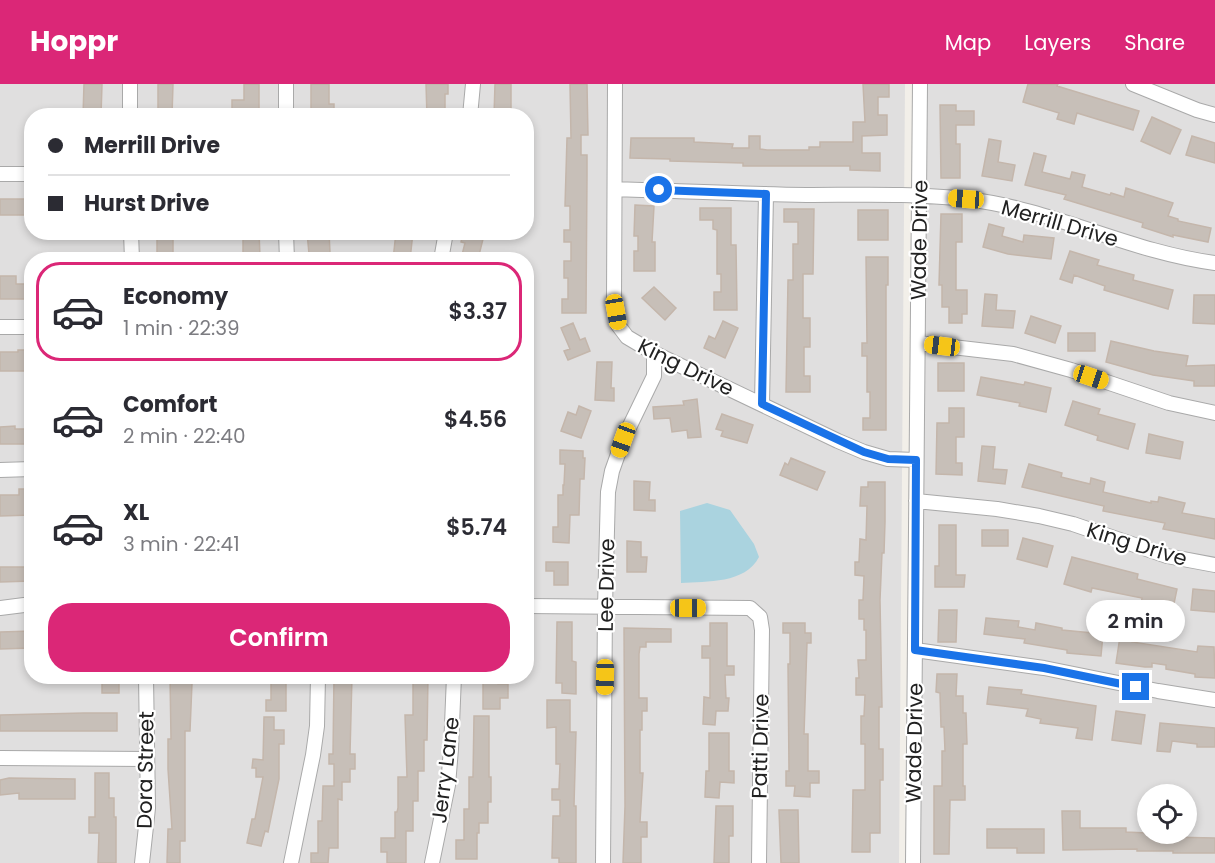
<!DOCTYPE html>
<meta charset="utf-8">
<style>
:root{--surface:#fff;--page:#f2f2f3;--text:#2b2b33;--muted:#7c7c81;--line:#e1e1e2;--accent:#db2777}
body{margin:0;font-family:Poppins,sans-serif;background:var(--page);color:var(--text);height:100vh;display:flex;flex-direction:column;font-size:22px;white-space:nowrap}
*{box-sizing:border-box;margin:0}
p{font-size:20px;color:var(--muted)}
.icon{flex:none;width:33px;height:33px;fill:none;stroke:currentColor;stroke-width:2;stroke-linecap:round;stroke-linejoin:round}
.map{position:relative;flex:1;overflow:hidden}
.side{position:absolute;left:24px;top:168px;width:510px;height:432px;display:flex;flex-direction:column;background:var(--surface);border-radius:24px;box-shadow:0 3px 9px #0003}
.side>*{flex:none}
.hud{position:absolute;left:24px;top:24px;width:510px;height:132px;border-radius:24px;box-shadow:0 3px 9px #0003;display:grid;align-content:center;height:132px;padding:0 24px;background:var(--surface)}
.controls{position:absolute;left:1137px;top:700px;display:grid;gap:12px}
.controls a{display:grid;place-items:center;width:60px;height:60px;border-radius:50%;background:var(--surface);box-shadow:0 3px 9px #0003;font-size:30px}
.end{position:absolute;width:27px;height:27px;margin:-14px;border:8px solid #1a73e8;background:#fff;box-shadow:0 0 0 3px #fff}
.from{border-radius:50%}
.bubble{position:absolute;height:42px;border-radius:21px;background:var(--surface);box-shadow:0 3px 9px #0003;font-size:20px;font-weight:600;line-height:42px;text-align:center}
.car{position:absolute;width:18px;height:36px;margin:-18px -9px;border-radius:8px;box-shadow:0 0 4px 2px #0007;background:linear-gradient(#f5c518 24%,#345 0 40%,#f5c518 0 76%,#345 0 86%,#f5c518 0)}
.hud b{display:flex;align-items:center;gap:21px;height:57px;font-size:22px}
.hud b+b{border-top:2px solid var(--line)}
.hud i{width:15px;height:15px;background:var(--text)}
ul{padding:10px 0 0;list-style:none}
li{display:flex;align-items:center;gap:18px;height:99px;margin:0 12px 9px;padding:0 12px;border:3px solid transparent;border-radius:24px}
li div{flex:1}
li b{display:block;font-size:22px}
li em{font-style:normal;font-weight:600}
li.on{border-color:var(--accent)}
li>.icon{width:54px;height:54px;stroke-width:1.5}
.action{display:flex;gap:12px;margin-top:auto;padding:12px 24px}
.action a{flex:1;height:69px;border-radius:24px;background:var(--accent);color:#fff;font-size:24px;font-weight:600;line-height:69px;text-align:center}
header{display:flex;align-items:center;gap:36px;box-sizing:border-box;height:84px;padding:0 30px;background:var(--accent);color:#fff}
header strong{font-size:28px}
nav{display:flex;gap:33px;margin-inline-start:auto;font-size:21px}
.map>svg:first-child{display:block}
</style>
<header>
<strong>Hoppr</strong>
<nav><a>Map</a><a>Layers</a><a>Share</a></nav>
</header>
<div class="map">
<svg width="1215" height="779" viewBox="0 0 1215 779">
<rect width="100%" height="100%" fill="#f2efe9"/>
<path fill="#e0dfdf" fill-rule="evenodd" d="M0 0H905L899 779H0ZM32 32H526V148H32ZM32 176H526V592H32Z
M927 0H1215V779H920ZM1148 711H1186V750H1148Z"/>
<path fill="#aad3df" d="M707 419 730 426 754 460 759 473C745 500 707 497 681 499L680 427Z"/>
<path fill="#c7bfb8" stroke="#c4b6ab" stroke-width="1.5" d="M84 0H102L101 32H83Z
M158 0H173L172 32H158Z
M244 0H259V32H232V16H244Z
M311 0H329V20H334V32H311Z
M426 0H448V10H445V32H427Z
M495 0H511V32H494Z
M570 0H587L588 51H581V71H587V92L586 229H562V215H568V194H564V177H571V158H564V146H570V122H565L567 54H571Z
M863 0H889V13H878V31H887V51L862 52V69H880V87L850 86V82H743V79L670 77V75L630 74 631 54H694V58L733 60 732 64H749V52H760V65L767 66H809V63H820V58H853V38H865Z
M1028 0H1058L1057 2 1139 27 1133 46 1077 29 1074 40 1057 35 1059 29 1023 18Z
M940 21H956V27H974V41H956V60H960V94H941Z
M1152 33 1181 46 1170 70 1141 57Z
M1192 52 1215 59V79L1186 71Z
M989 55 1001 57 998 78 1015 81 1012 97 982 92Z
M1034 69 1046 72 1042 88 1070 95 1072 88 1085 91 1082 103 1110 111 1111 109 1124 113 1126 104 1173 119 1168 132 1178 135V137L1211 144 1208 158 1173 151V153L1142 143 1143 139 1064 115 1066 111 1025 101Z
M0 115H32V131H0Z
M635 121 654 122 652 158H655V187H634V167H638V152H634Z
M700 124H731V161H736L737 226H714V208H721V190H717V146L713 145V136H700Z
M784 125H814L813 190H803V234H810V263H804V292H810V308H786L788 196H793V160H798V138H784Z
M858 126H888V156H858Z
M941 130H962V158H956V206H967V230H962V239H949V223H942V201H939Z
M989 140 1004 144 1002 152 1023 158 1024 151 1054 154 1051 175 1008 170 983 163Z
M157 148H173V170H157Z
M243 148H259L260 173H243Z
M307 148H329L330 169 309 170Z
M396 148H413L410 176H393Z
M463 148 484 151 478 175 462 171 465 159 461 158Z
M1070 167 1099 176 1097 181 1134 191 1133 196 1173 206 1168 225 1104 206 1105 202 1074 191 1072 199 1060 195Z
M866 173H888V201H886V346H863V334H870V308H867V272H862V259H867Z
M0 192H16V200H26V215H0Z
M654 203 676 224 665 236 642 214Z
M985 210 997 211 996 226 1015 227 1013 244 982 242Z
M1194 211H1215V240L1193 239Z
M1031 232 1061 242 1055 259 1025 249Z
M723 237 738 244 725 274 704 264 709 252 715 255Z
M573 239 580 256 585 254 590 267 568 276 564 267 570 265 561 244Z
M1068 249H1095V267H1068Z
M1111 257 1154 267 1188 272 1186 282 1215 281V302H1194V297L1153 291 1106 278Z
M18 266H32V287H0V268H18Z
M597 278H612L611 304H614V317L595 316Z
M938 279H964V307H938Z
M981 293 1024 301 1025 298 1051 304 1046 328 1019 322 1020 319 977 311Z
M697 315 701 353 688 354 687 346 672 348 670 334 654 335 653 323 684 321 683 317Z
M1073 317 1100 325 1098 330 1135 340 1128 365 1097 356 1098 352 1065 341Z
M579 322 591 327 581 354 561 347 568 328 576 331Z
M949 324H964V353H956V379H962V391L936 390 937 339H949Z
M722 330 753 341 747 359 721 352 723 347 716 345Z
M15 342V345H32V360H0V343Z
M1149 350 1183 358 1180 375 1146 369Z
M982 362 995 363 993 385 1007 386 1005 400 978 397Z
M560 366 583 367V374H585L584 395H580L579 431H570L569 459 553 458V443H558V411H563V401H564L565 380H560Z
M791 374 825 388 817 406 780 391 785 379 788 381Z
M1029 380 1062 389 1061 393 1090 400 1091 394 1105 398 1103 408 1151 419V417L1158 418 1159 413 1185 419 1182 429 1215 435V455L1163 445 1165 439 1103 427 1104 422 1022 403Z
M634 397 650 398 649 416H655V427L634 426Z
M868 398H885V438L884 469H882L880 516 882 623H879V665H883V696H880V749H870V768H852L853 706H865V660H861V632H864L865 611H856V594H859L858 576H866V546H864V535H859V516H863L864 492 855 491V478H859L860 455 866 456 867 422H860L861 403H868Z
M19 405H30L32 431 0 432V411H19Z
M939 441H956V491H965L964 503H935V482H939Z
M982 446H1008V462H982Z
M1023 454 1053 462 1047 483 1017 475Z
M627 457 641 458V473H647L646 488H627Z
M1072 473 1138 490 1137 495 1177 505 1172 529 1141 522 1142 514 1092 504 1091 508 1064 500Z
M546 478H568V501H554V487H546Z
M0 483H32V497L0 498Z
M1193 505 1215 507V528L1191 526Z
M939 526H957L956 558H938Z
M986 534 1019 537 1018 543 1035 546 1036 539 1062 544V546L1103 550 1101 572 1067 569V566L1024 559 1025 555 984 550Z
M557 538H572V577L576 578V610L562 609V599H556Z
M710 539H727V582H734V591H725L726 614H729L728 627H716L715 641 703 640 704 613 710 614V574H702V562H710Z
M783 539H805V549H811V559H807L804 650H808V687H819V699H810V713L794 712 795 702H786V687H789L788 580H790V549H783Z
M624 544 671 545V558H646V563H640L639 570V614H647V627H642V646H640V689H643L640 738H647V753H641V779H623L625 722Z
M1121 546 1134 548 1132 558 1197 568 1198 562 1214 563 1215 594 1195 593V590L1166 585V581L1152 579V583H1145L1116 579Z
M32 547V564L0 565V548Z
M937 590H957L956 612H963V629H966L967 660H963V702H965V716H950L949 770H934V702H942V667H945L944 643H941L940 609 936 608Z
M102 592H119V609H102Z
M170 592H185V599H192L190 647H185V757H180V779H167L168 745H172L168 685V655H171Z
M271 592H286V627H266V616H271Z
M334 592H352L350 670H355V685H350V698H342V716L338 715V764H329L328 779H311V769H318V737H322L323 702H334V680H329V670H333Z
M413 592H428L427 656H424V687H418V717H413V747H406V779H387V768H381V754H395V728H397L398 724V693H407L405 631H413Z
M483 592H498V600H508V614H500V625H483Z
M989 603 1022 606 1021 610 1096 622 1092 656 1076 654 1078 644 1040 639 1041 635 1026 632 1028 625 987 620Z
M547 616H570V648H576L574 722H576V779H559V774H552L553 732H560V716H552V705H559L560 680H556V643L547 644Z
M1116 627 1145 631 1141 660 1112 656Z
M84 629H117V647H0V631Z
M474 632H489V693H491V718H488V739H479V749H477V775H456V756H464V725H469V693H473Z
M264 633H274V646H284V660H279V695L268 748 265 747 261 762 247 759 252 735H255L263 693H256V684H252L253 675 263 676Z
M1160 639 1215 644V663H1197V660L1172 657 1170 668 1157 667Z
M709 649H729V687H734V699L720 698 719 714 705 713 706 687H709Z
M95 689H109V714H114V733H116V779H98L99 749H89V733H95Z
M9 694 75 695V715H19V709L0 711V696Z
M716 722H733V752H729V779H714Z
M779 726H798L799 779H781Z
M1062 727H1080V744H1126V748L1168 750V753L1215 754V769H1173V767H1137V765L1063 766Z
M987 745H1044V769H1017V764H987Z"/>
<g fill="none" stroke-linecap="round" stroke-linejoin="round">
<defs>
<path id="minor" d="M615 0 614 216 618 241 627 253 654 269 838 357 864 368 888 375 916 376
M1133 0 1197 26 1215 31
M130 32V0
M286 32V0
M470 32 473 0
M0 90H32
M615 105C679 107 743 110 806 111 859 111 912 109 965 115 1051 124 1129 168 1215 179
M131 148 132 176
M286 148 287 176
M441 176 446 148
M0 243H32
M918 259 1013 270 1071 286 1169 319 1215 329
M762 320 766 110
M0 386 32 385
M916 417 997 425 1039 432 1073 440 1167 472 1215 481
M526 522 750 524 760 533 762 546 759 779
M0 524 32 520
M915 566 1044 584 1158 607 1215 616
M0 674 147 675
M142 779 148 724 146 592
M291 779 313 671 317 642 318 592
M432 779 448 701 451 665 454 592
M603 779 605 523 608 408 612 387 623 356 654 292V269
M913 779 920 0"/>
</defs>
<use href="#minor" stroke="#a9a9a9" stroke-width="16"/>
<use href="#minor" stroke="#fff" stroke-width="14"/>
</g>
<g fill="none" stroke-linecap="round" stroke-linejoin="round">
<path stroke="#1a73e8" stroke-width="8" d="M659 106 766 110 762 320 864 368 888 375 916 376 915 566 1044 584 1136 603"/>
</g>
<g text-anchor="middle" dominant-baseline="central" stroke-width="4.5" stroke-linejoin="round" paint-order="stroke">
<g font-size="21" fill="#222" stroke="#fff">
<text transform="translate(1060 139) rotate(16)">Merrill Drive</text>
<text transform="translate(919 156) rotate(-89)">Wade Drive</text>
<text transform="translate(686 283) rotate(26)">King Drive</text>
<text transform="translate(1137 460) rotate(17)">King Drive</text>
<text transform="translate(606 501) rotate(-89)">Lee Drive</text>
<text transform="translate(914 659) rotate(-89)">Wade Drive</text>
<text transform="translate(760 662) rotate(-89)">Patti Drive</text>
<text transform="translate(145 686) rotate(-89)">Dora Street</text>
<text transform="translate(445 686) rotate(-83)">Jerry Lane</text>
</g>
</g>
</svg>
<div class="controls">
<a><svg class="icon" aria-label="locate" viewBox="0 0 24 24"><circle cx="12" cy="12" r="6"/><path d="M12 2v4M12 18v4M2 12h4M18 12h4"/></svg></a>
</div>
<i class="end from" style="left:659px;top:106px"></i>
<i class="end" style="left:1136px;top:603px"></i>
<div class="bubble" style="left:1086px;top:516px;width:99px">2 min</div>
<i class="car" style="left:966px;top:115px;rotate:274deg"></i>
<i class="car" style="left:616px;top:228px;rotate:170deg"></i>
<i class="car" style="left:942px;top:262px;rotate:277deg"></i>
<i class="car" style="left:1091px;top:293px;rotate:108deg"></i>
<i class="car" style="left:623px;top:356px;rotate:200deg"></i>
<i class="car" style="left:688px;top:524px;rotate:90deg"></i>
<i class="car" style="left:605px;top:593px;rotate:181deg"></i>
<div class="hud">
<b><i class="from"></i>Merrill Drive</b>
<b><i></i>Hurst Drive</b>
</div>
<section class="side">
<ul>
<li class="on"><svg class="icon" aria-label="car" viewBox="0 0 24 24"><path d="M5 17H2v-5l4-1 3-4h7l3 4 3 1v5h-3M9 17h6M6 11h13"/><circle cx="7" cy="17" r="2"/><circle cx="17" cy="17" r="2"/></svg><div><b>Economy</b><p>1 min · 22:39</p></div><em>$3.37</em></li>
<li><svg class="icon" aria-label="car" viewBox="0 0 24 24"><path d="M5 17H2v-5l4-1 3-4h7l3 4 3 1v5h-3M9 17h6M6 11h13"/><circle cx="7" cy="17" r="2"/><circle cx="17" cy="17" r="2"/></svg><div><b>Comfort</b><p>2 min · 22:40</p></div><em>$4.56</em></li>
<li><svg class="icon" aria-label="car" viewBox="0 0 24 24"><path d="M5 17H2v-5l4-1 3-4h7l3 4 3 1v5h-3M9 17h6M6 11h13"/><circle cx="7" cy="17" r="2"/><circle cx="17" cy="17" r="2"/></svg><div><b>XL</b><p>3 min · 22:41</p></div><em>$5.74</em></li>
</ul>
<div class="action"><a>Confirm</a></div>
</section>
</div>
